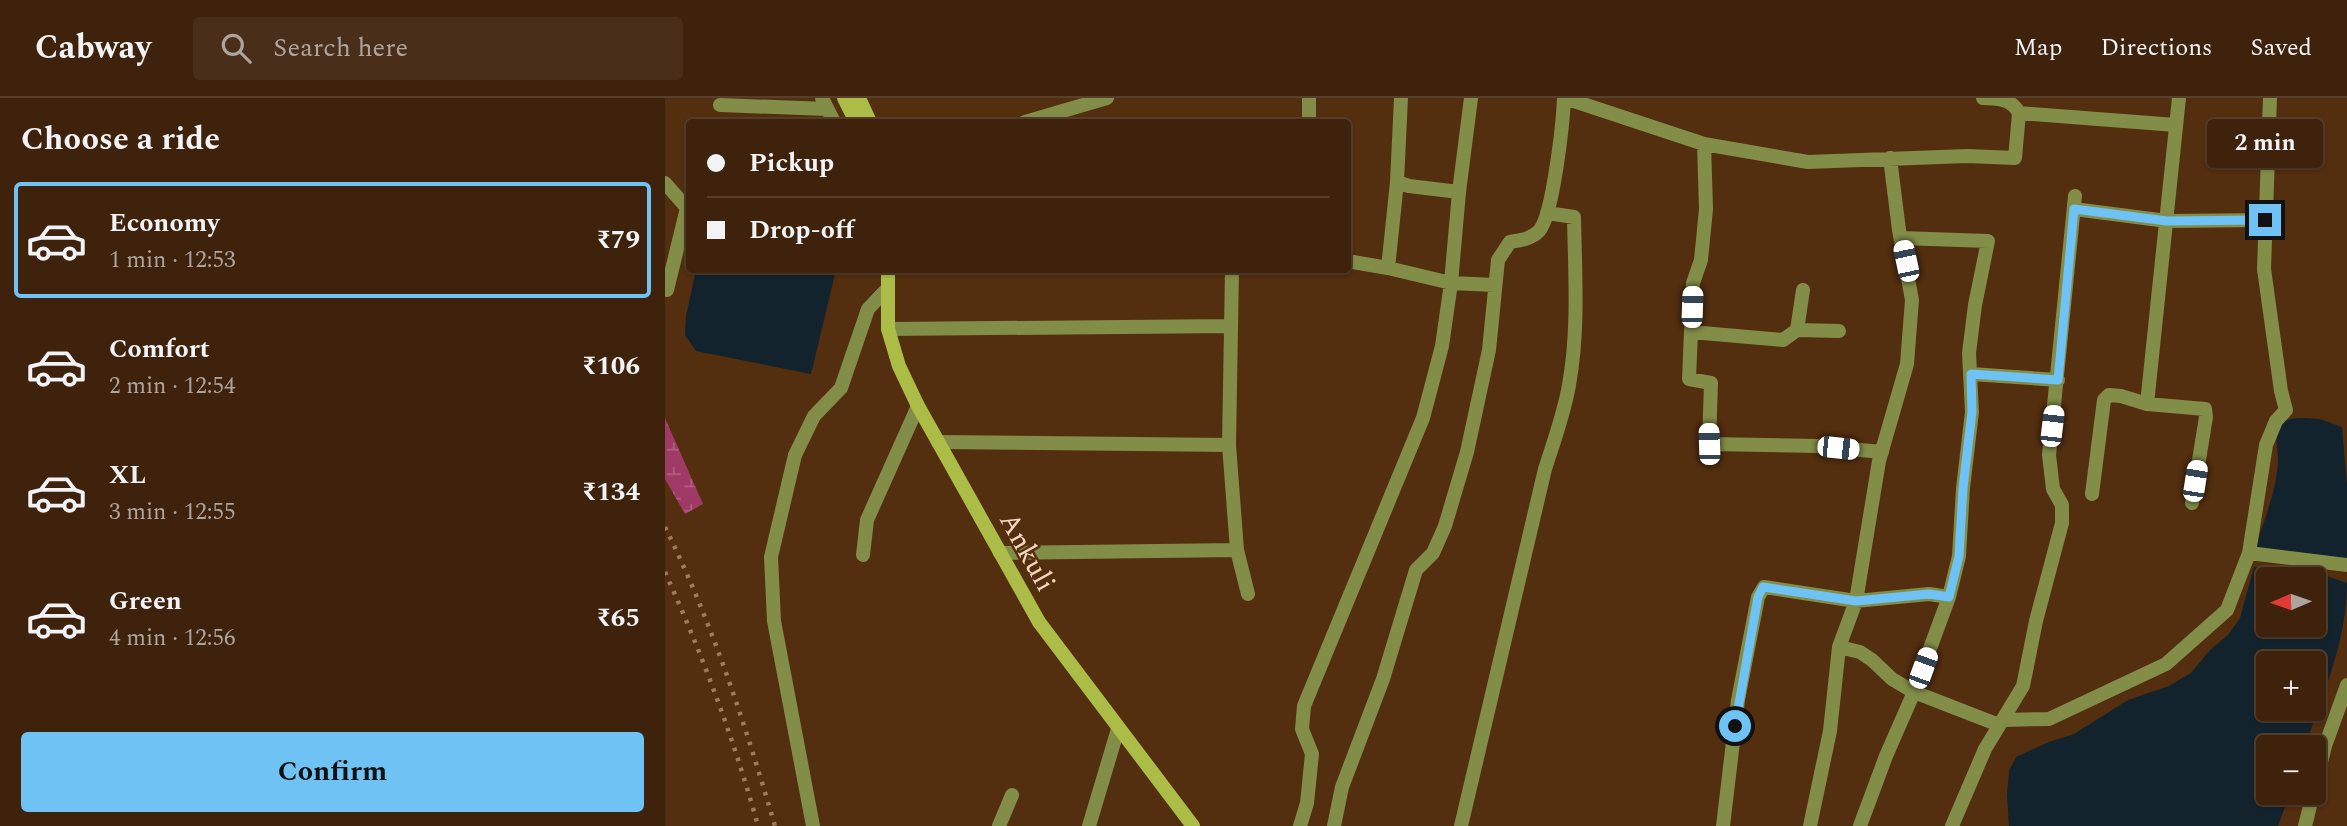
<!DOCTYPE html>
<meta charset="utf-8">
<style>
:root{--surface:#3e220b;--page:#492f19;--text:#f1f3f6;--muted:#ada49d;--line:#573f2c;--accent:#6fc2f4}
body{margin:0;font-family:Spectral,serif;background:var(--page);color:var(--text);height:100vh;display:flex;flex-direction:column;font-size:26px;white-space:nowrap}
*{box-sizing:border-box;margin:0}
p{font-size:23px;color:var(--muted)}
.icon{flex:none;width:38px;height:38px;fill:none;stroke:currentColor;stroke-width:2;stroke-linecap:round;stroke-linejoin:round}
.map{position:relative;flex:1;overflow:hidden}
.drawer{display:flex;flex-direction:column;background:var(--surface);width:665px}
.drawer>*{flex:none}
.guide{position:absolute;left:21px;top:21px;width:665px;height:154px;border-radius:7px;box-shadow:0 2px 5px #0004,0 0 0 2px var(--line);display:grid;align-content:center;height:154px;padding:0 21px;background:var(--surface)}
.needle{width:46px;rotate:268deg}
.fabs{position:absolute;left:1591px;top:469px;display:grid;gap:14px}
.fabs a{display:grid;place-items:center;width:70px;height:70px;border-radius:7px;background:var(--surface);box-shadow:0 2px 5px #0004,0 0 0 2px var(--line);font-size:35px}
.end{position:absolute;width:32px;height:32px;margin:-16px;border:9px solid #6fc2f4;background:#111;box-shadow:0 0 0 4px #111}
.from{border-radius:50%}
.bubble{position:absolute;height:49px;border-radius:7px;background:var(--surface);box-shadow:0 2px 5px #0004,0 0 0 2px var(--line);font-size:23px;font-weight:700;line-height:49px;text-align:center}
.car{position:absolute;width:21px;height:42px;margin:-21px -10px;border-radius:9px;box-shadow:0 0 5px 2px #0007;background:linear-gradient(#fff 24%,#345 0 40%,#fff 0 76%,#345 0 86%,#fff 0)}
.guide b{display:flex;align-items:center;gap:24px;height:66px;font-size:26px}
.guide b+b{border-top:2px solid var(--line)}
.guide i{width:18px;height:18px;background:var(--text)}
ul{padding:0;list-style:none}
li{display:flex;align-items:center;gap:21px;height:116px;margin:0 14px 10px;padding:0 7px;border:4px solid transparent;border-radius:7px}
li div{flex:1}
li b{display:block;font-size:26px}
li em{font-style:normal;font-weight:700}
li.selected{border-color:var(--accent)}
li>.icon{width:63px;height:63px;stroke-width:1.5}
h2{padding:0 21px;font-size:32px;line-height:84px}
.cta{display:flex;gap:14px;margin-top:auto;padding:14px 21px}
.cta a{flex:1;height:80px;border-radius:7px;background:var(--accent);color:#111;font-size:28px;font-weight:700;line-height:80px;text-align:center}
header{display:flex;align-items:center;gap:42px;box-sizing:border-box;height:98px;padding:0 35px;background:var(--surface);border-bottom:2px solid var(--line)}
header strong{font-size:33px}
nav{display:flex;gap:38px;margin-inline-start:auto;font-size:24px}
.search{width:490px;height:63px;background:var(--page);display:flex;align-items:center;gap:18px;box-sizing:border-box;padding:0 24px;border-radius:7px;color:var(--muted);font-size:26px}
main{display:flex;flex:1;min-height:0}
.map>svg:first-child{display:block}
</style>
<header>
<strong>Cabway</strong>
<div class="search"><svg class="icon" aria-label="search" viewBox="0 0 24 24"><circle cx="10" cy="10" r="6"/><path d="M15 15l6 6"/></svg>Search here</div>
<nav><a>Map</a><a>Directions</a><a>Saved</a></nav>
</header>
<main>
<section class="drawer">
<h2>Choose a ride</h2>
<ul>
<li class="selected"><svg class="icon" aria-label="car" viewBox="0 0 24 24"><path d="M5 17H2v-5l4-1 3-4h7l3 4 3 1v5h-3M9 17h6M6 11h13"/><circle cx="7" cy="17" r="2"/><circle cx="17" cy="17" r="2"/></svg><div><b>Economy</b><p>1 min · 12:53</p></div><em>₹79</em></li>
<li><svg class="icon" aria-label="car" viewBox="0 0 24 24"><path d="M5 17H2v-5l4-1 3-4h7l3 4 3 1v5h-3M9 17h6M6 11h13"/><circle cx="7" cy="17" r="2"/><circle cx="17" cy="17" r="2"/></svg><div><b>Comfort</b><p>2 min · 12:54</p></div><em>₹106</em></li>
<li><svg class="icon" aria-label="car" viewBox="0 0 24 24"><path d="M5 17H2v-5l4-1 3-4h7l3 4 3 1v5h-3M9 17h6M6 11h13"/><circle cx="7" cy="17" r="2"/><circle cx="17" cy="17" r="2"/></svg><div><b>XL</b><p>3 min · 12:55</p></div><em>₹134</em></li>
<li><svg class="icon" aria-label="car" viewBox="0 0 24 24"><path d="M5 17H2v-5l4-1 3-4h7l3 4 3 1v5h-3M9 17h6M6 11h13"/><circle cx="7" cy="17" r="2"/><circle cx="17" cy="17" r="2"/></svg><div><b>Green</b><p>4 min · 12:56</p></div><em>₹65</em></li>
</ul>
<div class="cta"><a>Confirm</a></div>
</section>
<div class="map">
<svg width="1682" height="728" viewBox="0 0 1682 728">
<defs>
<pattern id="wetland-marsh" width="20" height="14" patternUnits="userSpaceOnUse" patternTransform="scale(1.75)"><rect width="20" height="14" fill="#9f3965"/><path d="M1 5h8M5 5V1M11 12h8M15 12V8" fill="none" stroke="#b25e80"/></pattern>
</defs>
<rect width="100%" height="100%" fill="#532e0f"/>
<path fill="url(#wetland-marsh)" d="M0 320 38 406 20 416 0 381Z"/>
<path fill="#12232d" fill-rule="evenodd" d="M31 172H171L146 276 31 253 20 237 21 218Z
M1655 321 1677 329 1682 387V463L1595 453 1591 448C1600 420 1612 391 1613 362 1613 348 1607 336 1618 325 1626 317 1645 321 1655 321Z
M1589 469 1656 476 1682 485C1682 543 1658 595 1640 649H1603V695H1625L1613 728H1344L1342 697 1344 673 1351 659 1384 644 1409 636 1463 602 1504 588 1526 575 1545 552 1563 537 1575 520ZM1648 481V527H1603V481ZM1603 565H1648V611H1603Z"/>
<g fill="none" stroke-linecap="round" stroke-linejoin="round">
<path stroke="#828d48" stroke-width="14" d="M157 0 169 24
M644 0V24
M900 0 1039 46 1143 64 1302 58 1350 60 1354 15
M1318 0C1334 1 1346 0 1354 15L1511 27
M55 7 162 11
M360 24 442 0
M1039 46 1041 111 1036 162 1028 185 1024 281 1046 285 1044 346 1152 348 1217 354
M732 84 744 88 794 94
M0 85 22 110 2 192
M1409 111 1502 123 1600 122
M682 163 723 170 786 185 830 187
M723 170 732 84 736 0
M567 172 564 347 572 452 583 496
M223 231 566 228
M1132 232 1138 192
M1026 234 1118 242 1132 232 1174 233
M1306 276 1393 282
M1482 306 1514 0
M273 344 564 347
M1427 396 1439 302 1444 297 1456 298 1482 306 1540 311 1541 319 1527 405
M335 455 572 452
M1584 455 1682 467
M198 457 202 422 253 308
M1174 549 1195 554 1207 562 1227 581 1249 594 1334 627
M1338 622 1384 621 1501 566 1562 512 1584 455 1601 347 1611 323 1621 312 1616 293 1599 171 1605 0
M148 728 109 523 106 459 130 357 149 318 176 290 203 211 222 191
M334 728 347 697
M424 728 453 631
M635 728 642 705 647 656 637 631 639 608 758 320 777 248 786 185 794 94 806 0
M669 728 677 689 718 581 751 472 768 455 780 428 802 354 824 252 833 162 845 144C856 142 866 141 874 133 888 118 898 24 899 0
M796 728 880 371C889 343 899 316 904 287 914 232 910 175 909 119L882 115
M1058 728 1073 602 1093 499 1099 489 1191 503 1264 496 1284 499
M1145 728 1165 633 1174 549 1191 503 1214 363 1242 266 1247 202 1234 132 1225 60
M1195 728 1221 658 1249 594 1284 499 1294 458 1298 390 1307 314 1304 255 1310 207 1323 143 1236 140
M1287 728 1320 651 1358 588 1371 523 1397 425V407L1388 391 1384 357 1410 98
M1640 728 1660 648 1682 587"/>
<path stroke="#abbc47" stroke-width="14" d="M179 0 191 24
M194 0 205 24
M223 172V231L234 268 253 308 374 524 528 728"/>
<path stroke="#9d7b61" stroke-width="4.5" stroke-dasharray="3.5 7" stroke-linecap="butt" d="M0 429C47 524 80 626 110 728
M0 474C37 556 69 641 93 728"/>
</g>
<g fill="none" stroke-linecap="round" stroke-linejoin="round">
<path stroke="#6fc2f4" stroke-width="9" d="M1070 628 1093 499 1098 489 1191 503 1264 496 1284 499 1294 458 1298 390 1307 314 1306 276 1393 282 1409 111 1502 123 1600 122"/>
</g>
<g text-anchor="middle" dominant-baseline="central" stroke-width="5" stroke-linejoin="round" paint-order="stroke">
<g font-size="28" fill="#f5d7c2" stroke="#532e0f">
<text transform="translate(362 454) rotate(61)">Ankuli</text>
</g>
</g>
</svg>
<div class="fabs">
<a><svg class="needle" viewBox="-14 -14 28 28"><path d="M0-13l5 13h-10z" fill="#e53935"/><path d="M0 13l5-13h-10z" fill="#ada49d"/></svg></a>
<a>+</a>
<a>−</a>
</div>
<i class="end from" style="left:1070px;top:628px"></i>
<i class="end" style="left:1600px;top:122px"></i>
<div class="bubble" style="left:1542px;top:21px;width:116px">2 min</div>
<i class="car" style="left:1241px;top:163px;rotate:348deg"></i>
<i class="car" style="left:1027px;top:209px;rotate:2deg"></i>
<i class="car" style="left:1387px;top:328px;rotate:7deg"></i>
<i class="car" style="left:1044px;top:346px;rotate:358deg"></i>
<i class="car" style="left:1173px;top:350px;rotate:96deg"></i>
<i class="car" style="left:1530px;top:383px;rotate:9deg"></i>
<i class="car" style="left:1258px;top:570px;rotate:20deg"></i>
<div class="guide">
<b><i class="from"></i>Pickup</b>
<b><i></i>Drop-off</b>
</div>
</div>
</main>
